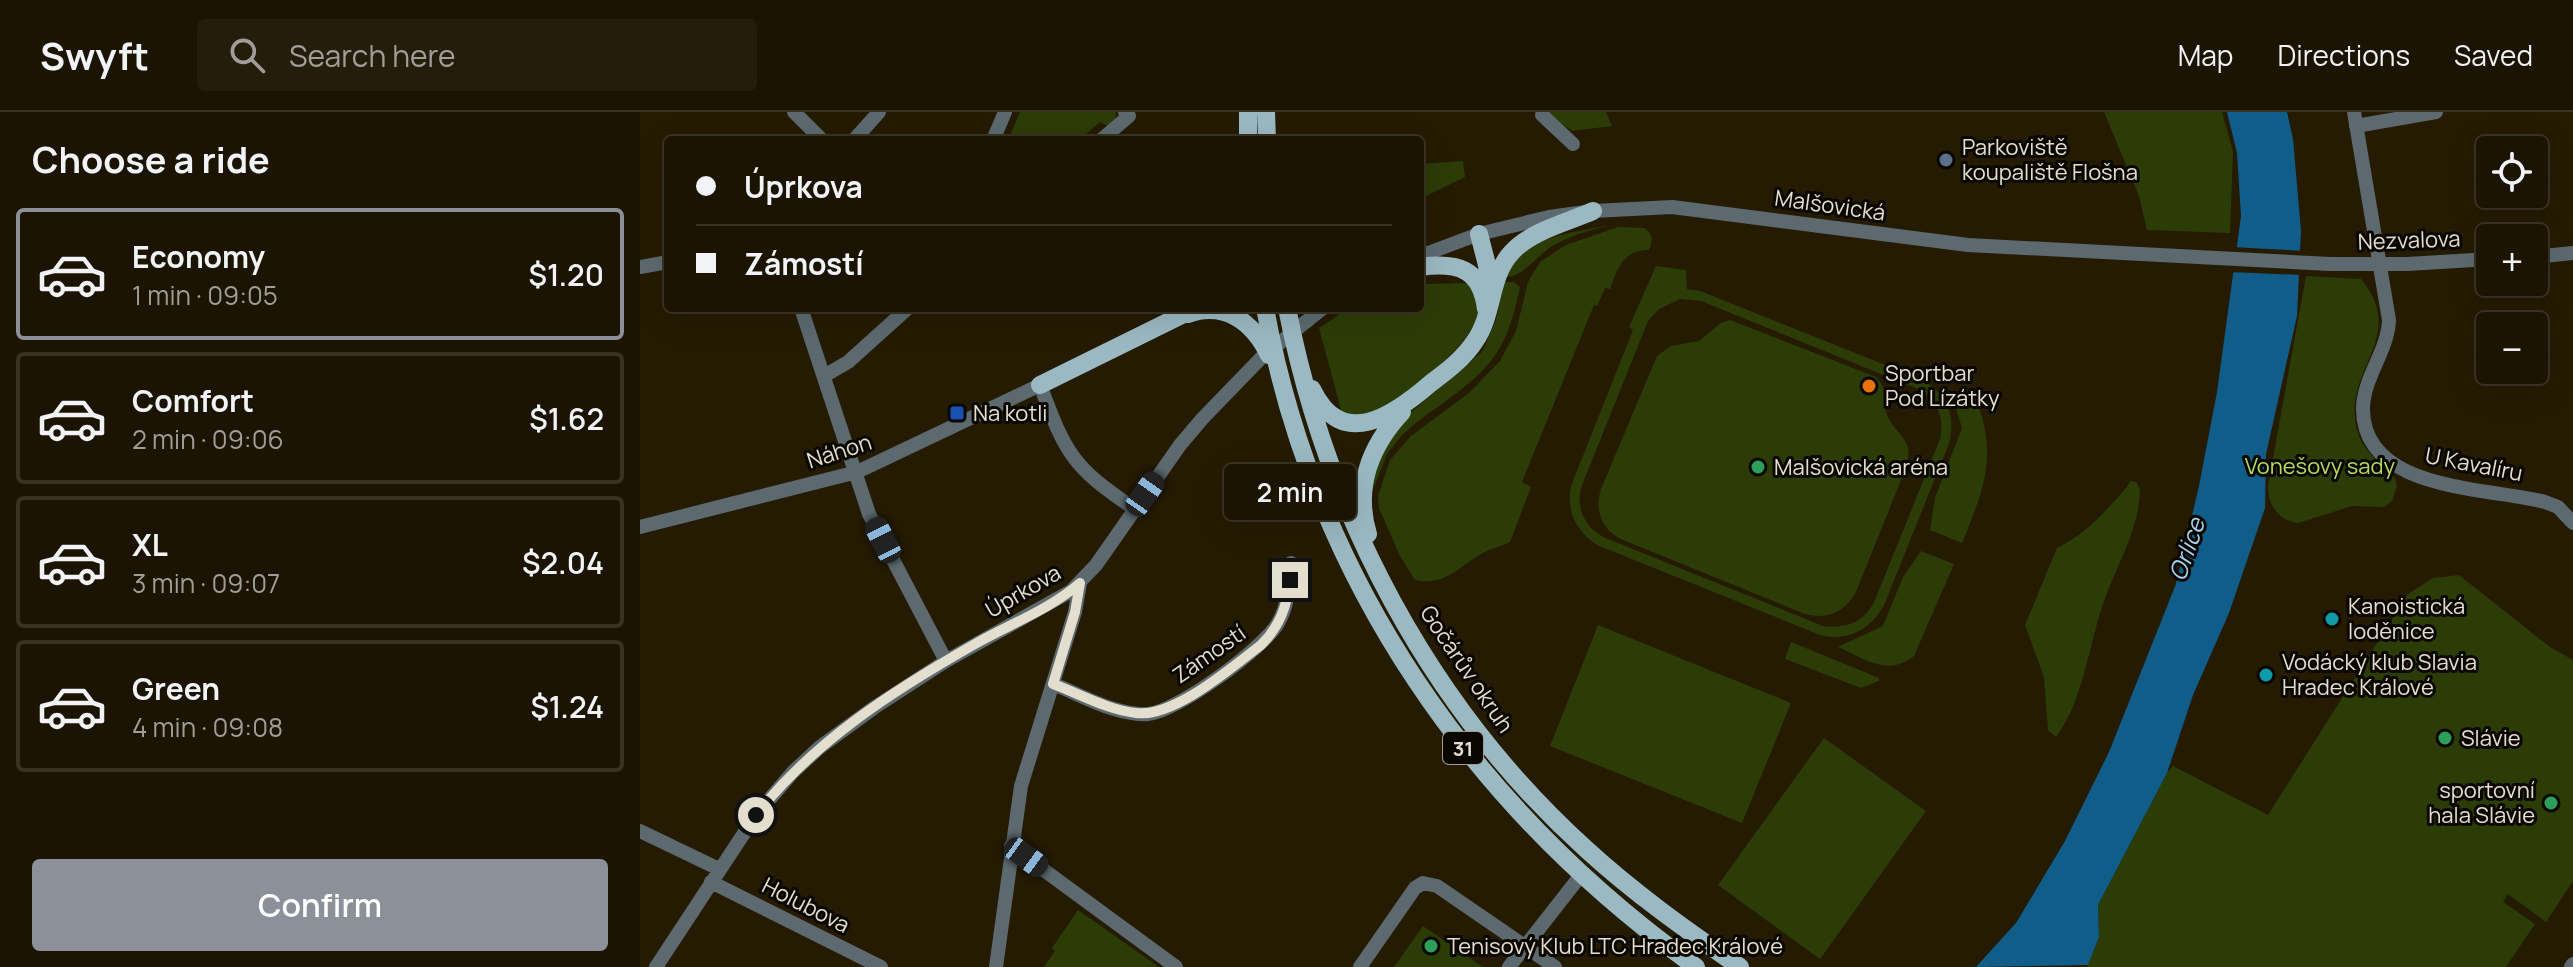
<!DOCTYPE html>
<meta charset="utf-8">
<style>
:root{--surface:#1c1402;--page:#251d0c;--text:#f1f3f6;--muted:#a09e99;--line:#3a3324;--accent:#8c9099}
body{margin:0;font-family:Manrope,sans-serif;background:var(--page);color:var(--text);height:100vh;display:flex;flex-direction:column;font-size:30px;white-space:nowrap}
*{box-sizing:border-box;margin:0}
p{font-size:26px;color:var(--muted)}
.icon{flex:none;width:44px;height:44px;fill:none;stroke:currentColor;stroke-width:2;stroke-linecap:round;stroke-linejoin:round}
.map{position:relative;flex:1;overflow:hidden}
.sheet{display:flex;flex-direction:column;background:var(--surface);width:640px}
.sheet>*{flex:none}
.banner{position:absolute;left:24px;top:24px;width:760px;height:176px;border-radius:8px;box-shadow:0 8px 32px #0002,0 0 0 2px var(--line);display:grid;align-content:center;height:176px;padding:0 32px;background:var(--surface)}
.buttons{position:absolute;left:1836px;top:24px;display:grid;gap:16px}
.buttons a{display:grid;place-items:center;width:72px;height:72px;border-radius:8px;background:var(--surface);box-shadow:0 8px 32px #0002,0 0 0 2px var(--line);font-size:40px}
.end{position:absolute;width:36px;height:36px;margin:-18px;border:10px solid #e4decf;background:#111;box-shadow:0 0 0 4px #111}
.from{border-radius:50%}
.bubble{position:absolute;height:56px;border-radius:8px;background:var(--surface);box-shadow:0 8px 32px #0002,0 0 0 2px var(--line);font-size:26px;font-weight:600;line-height:56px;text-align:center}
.car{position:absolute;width:24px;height:48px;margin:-24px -12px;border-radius:10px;box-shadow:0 0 6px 2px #0007;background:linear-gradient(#222 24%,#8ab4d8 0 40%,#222 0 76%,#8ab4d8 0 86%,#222 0)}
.banner b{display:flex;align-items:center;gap:28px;height:76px;font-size:30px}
.banner b+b{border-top:2px solid var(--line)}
.banner i{width:20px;height:20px;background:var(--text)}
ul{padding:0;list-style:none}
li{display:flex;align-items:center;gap:24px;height:132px;margin:0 16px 12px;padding:0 16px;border:4px solid var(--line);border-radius:8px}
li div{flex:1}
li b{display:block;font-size:30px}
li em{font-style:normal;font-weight:600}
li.current{border-color:var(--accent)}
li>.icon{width:72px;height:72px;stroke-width:1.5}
h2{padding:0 32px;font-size:36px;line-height:96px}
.button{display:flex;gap:16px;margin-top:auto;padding:16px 32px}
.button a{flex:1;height:92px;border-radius:8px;background:var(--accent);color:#fff;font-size:32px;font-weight:600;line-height:92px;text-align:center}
header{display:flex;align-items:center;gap:48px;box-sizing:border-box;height:112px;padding:0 40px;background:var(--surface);border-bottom:2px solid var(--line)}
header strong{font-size:38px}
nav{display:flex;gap:44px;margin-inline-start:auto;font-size:28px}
.search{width:560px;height:72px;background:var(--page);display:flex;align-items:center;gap:20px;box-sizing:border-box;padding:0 28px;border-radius:8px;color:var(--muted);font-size:30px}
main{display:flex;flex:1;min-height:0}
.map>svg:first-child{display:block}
</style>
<header>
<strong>Swyft</strong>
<div class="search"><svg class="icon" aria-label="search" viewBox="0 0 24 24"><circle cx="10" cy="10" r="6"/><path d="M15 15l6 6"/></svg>Search here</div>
<nav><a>Map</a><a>Directions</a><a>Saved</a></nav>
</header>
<main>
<section class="sheet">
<h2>Choose a ride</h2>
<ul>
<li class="current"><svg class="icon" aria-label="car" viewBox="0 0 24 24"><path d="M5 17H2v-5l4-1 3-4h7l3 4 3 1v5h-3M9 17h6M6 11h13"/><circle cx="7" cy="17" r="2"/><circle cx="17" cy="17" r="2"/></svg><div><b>Economy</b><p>1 min · 09:05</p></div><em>$1.20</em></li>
<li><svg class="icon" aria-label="car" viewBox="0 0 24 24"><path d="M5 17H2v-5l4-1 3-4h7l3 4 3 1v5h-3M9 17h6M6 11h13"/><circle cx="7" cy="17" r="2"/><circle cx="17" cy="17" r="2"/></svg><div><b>Comfort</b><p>2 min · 09:06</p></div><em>$1.62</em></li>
<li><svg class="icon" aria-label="car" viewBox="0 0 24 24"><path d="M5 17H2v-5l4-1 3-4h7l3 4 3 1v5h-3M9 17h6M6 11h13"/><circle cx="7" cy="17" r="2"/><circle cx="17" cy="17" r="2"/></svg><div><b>XL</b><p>3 min · 09:07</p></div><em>$2.04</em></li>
<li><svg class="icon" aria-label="car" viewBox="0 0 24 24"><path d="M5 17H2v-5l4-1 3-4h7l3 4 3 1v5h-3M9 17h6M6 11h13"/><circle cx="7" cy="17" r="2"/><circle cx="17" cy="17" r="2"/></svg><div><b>Green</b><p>4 min · 09:08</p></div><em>$1.24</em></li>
</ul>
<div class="button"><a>Confirm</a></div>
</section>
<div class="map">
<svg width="1933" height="855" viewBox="0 0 1933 855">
<rect width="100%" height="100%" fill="#251b03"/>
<path fill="#2c3c07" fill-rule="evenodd" d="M380 0H476L475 9 470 15 460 10 439 28H368Z
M905 0H966L972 14 932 19Z
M1464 0H1582L1593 40 1590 121 1507 118 1499 84Z
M823 49 825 65 780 87V52Z
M970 113C951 118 933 123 916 132 896 142 887 164 865 165 883 124 930 121 970 113Z
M978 115 1004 116C1013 122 1013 128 1009 138 984 137 977 157 970 177L965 176 957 194 954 193 882 370 891 375 870 430C862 434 853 436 845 440 820 452 808 475 775 468L760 444 739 396 738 384 750 348 771 324 829 281 860 249 876 219 888 170 900 150 926 133Z
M1016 154 1046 158 1047 177 1060 179 1278 266C1306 279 1318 304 1308 334L1245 491C1232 517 1209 530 1180 523L957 433C936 419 926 399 931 374L993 218 989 215ZM1040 187 1061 189 1278 277C1297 288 1305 305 1300 327L1235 488C1225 510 1206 517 1183 514L963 425C944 414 935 395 942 373L1008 209 1019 197Z
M1666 164 1721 167C1771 228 1696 260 1719 324 1725 341 1744 353 1755 366L1757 374 1752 389 1744 395 1712 394 1658 411C1638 408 1628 393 1628 374Z
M864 170H874L880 175C867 238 853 255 802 292 786 303 770 314 758 328L747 342 731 383 735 353 764 306 842 240 856 208Z
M834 171C839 184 841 194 837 207 831 229 764 289 744 297 729 303 718 303 702 301L679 216 709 196H780V172Z
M1090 208 1236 265C1250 278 1241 293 1249 307 1261 328 1275 328 1265 358L1216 480C1205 500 1187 508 1165 502L983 428C962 418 954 399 961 377L1017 244 1031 234 1059 229 1081 211Z
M1322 275 1335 284C1358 343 1345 375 1322 431L1290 418 1295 386 1322 316 1316 296Z
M1490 369 1496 370C1499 375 1500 375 1500 381 1498 420 1475 456 1463 492 1448 536 1444 587 1416 625L1408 618 1404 565 1385 513 1417 436C1446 422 1466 399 1487 375Z
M1281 439 1314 452 1274 544C1247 565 1225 547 1198 535L1243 514 1263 465Z
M1819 463 1910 535 1933 548V769L1906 810 1868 782 1863 790 1895 812 1866 855H1447L1459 825 1458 793 1527 661 1533 654 1628 703 1768 482 1793 466Z
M958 513 1151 591 1102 711 910 634Z
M1151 530 1239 566V569L1221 576 1145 547Z
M1184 626 1286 699 1180 847 1078 773Z
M438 798 519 855H404L415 839 412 836Z
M783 814 843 855H754Z"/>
<path fill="#105d8a" d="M1587 0H1647L1653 27 1661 119 1657 204 1626 342 1625 396 1589 501 1553 583 1527 661 1458 793 1459 825 1448 853 1336 855 1376 811 1425 729 1469 640 1536 472 1559 374 1577 280 1601 104 1597 41Z"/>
<path fill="#251b03" d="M1592 135 1664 139 1663 163 1589 160Z"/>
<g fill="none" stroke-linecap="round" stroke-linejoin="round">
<path stroke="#5c6a6f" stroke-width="14" d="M154 0 182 28
M1714 0 1749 208C1748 239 1724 264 1723 296 1722 380 1849 375 1905 390L1918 395 1933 411
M902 3 933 32
M1716 14 1796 0
M214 28 239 0
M353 28 365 0
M461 28 489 4 485 0
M780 144 839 122 909 105 953 99 1032 95 1328 133 1690 152H1767L1850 147
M1894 145 1933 141
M0 155 28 150
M161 196 229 402 306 549
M184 264 208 250 268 196
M0 415 217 360 400 273C426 342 432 355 495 397
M413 572C442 583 476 604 508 602 537 600 624 536 638 511 649 492 649 472 651 451
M0 719 79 757
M371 734 536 855
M71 770 241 855
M16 855 116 703 153 660 180 635 235 595 306 549 431 479 456 453 540 333 562 307 622 245 683 196
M356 855 381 674 435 500 440 471
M720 855 775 776 783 771 797 774 915 855
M869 855 941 763
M1931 855 1933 852"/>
<path stroke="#9bb9c3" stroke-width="18" d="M608 0V28
M626 0 627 28
M839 122 847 153 849 177
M780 155C817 150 841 156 846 197
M625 196C675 469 833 695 1056 855
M647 196C687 401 790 596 946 737 994 781 1046 818 1100 855
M548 202C585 189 613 210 629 243
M400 273 556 196
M672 277C702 340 754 303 791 271 807 259 824 246 835 229 854 202 849 164 872 140 891 119 928 110 953 99
M728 422C714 376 730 334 762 300"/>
</g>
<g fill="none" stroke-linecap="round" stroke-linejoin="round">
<path stroke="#e4decf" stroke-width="10" d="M116 703C174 629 254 578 335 532 370 512 409 498 440 471L435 500 413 572C440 582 468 598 496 601 534 606 592 555 621 533 640 514 647 494 650 468"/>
</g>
<circle fill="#5c6f8a" stroke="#0a0701" stroke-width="3" cx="1306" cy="48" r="8"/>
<circle fill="#e8710a" stroke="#0a0701" stroke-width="3" cx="1229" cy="274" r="8"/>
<rect fill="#1a4fb4" stroke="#0a0701" stroke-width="3" x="309" y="293" width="16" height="16" rx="4"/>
<g fill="#2e9e5b" stroke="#0a0701" stroke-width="3">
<circle cx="1118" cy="355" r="8"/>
<circle cx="1805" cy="626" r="8"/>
<circle cx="1911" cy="691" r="8"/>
<circle cx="791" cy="834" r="8"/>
</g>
<g fill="#0f9aa8" stroke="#0a0701" stroke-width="3">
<circle cx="1692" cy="507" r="8"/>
<circle cx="1626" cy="563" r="8"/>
</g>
<g text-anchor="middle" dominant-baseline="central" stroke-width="6" stroke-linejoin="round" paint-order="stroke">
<rect fill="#0a0701" stroke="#a39e91" stroke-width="2" x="803" y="620" width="40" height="32" rx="6"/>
<g font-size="20" font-weight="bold" fill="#e4decf">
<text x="823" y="636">31</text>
</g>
<g font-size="22" fill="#e4decf" stroke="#0a0701" text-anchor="start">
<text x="1322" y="35">Parkoviště<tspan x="1322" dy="25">koupaliště Flošna</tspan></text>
<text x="1245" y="261">Sportbar<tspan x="1245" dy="25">Pod Lízátky</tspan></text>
<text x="333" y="301">Na kotli</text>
<text x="1134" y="355">Malšovická aréna</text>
<text x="1708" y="494">Kanoistická<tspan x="1708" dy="25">loděnice</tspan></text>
<text x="1642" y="550">Vodácký klub Slavia<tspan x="1642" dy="25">Hradec Králové</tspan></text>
<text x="1821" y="626">Slávie</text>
<text x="1895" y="678" text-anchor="end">sportovní<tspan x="1895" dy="25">hala Slávie</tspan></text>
<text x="807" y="834">Tenisový Klub LTC Hradec Králové</text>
</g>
<g font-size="22" fill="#e4decf" stroke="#0a0701">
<text transform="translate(1190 93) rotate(8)">Malšovická</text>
<text transform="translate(1769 128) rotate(-2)">Nezvalova</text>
<text transform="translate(199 339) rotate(-18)">Náhon</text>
<text transform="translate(1834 352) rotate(11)">U Kavalíru</text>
<text transform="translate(383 479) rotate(-30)">Úprkova</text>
<text transform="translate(569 542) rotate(-35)">Zámostí</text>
<text transform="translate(827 557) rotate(56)">Gočárův okruh</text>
<text transform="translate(166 793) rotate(27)">Holubova</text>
</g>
<g font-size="22" fill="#b3db62" stroke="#0a0701">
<text x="1680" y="354">Vonešovy sady</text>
</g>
<g font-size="24" font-style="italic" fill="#a8d1f1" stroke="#0a0701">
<text transform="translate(1546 437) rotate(-71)">Orlice</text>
</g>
</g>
</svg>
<div class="buttons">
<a><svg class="icon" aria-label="locate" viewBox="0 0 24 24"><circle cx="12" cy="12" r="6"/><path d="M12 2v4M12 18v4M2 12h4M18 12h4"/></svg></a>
<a>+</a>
<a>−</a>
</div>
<i class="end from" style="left:116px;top:703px"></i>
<i class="end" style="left:650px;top:468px"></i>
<div class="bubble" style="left:584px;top:352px;width:132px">2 min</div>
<i class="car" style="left:505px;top:382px;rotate:35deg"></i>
<i class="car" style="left:243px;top:428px;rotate:333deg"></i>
<i class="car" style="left:386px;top:745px;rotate:126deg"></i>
<div class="banner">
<b><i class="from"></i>Úprkova</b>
<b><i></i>Zámostí</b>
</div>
</div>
</main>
